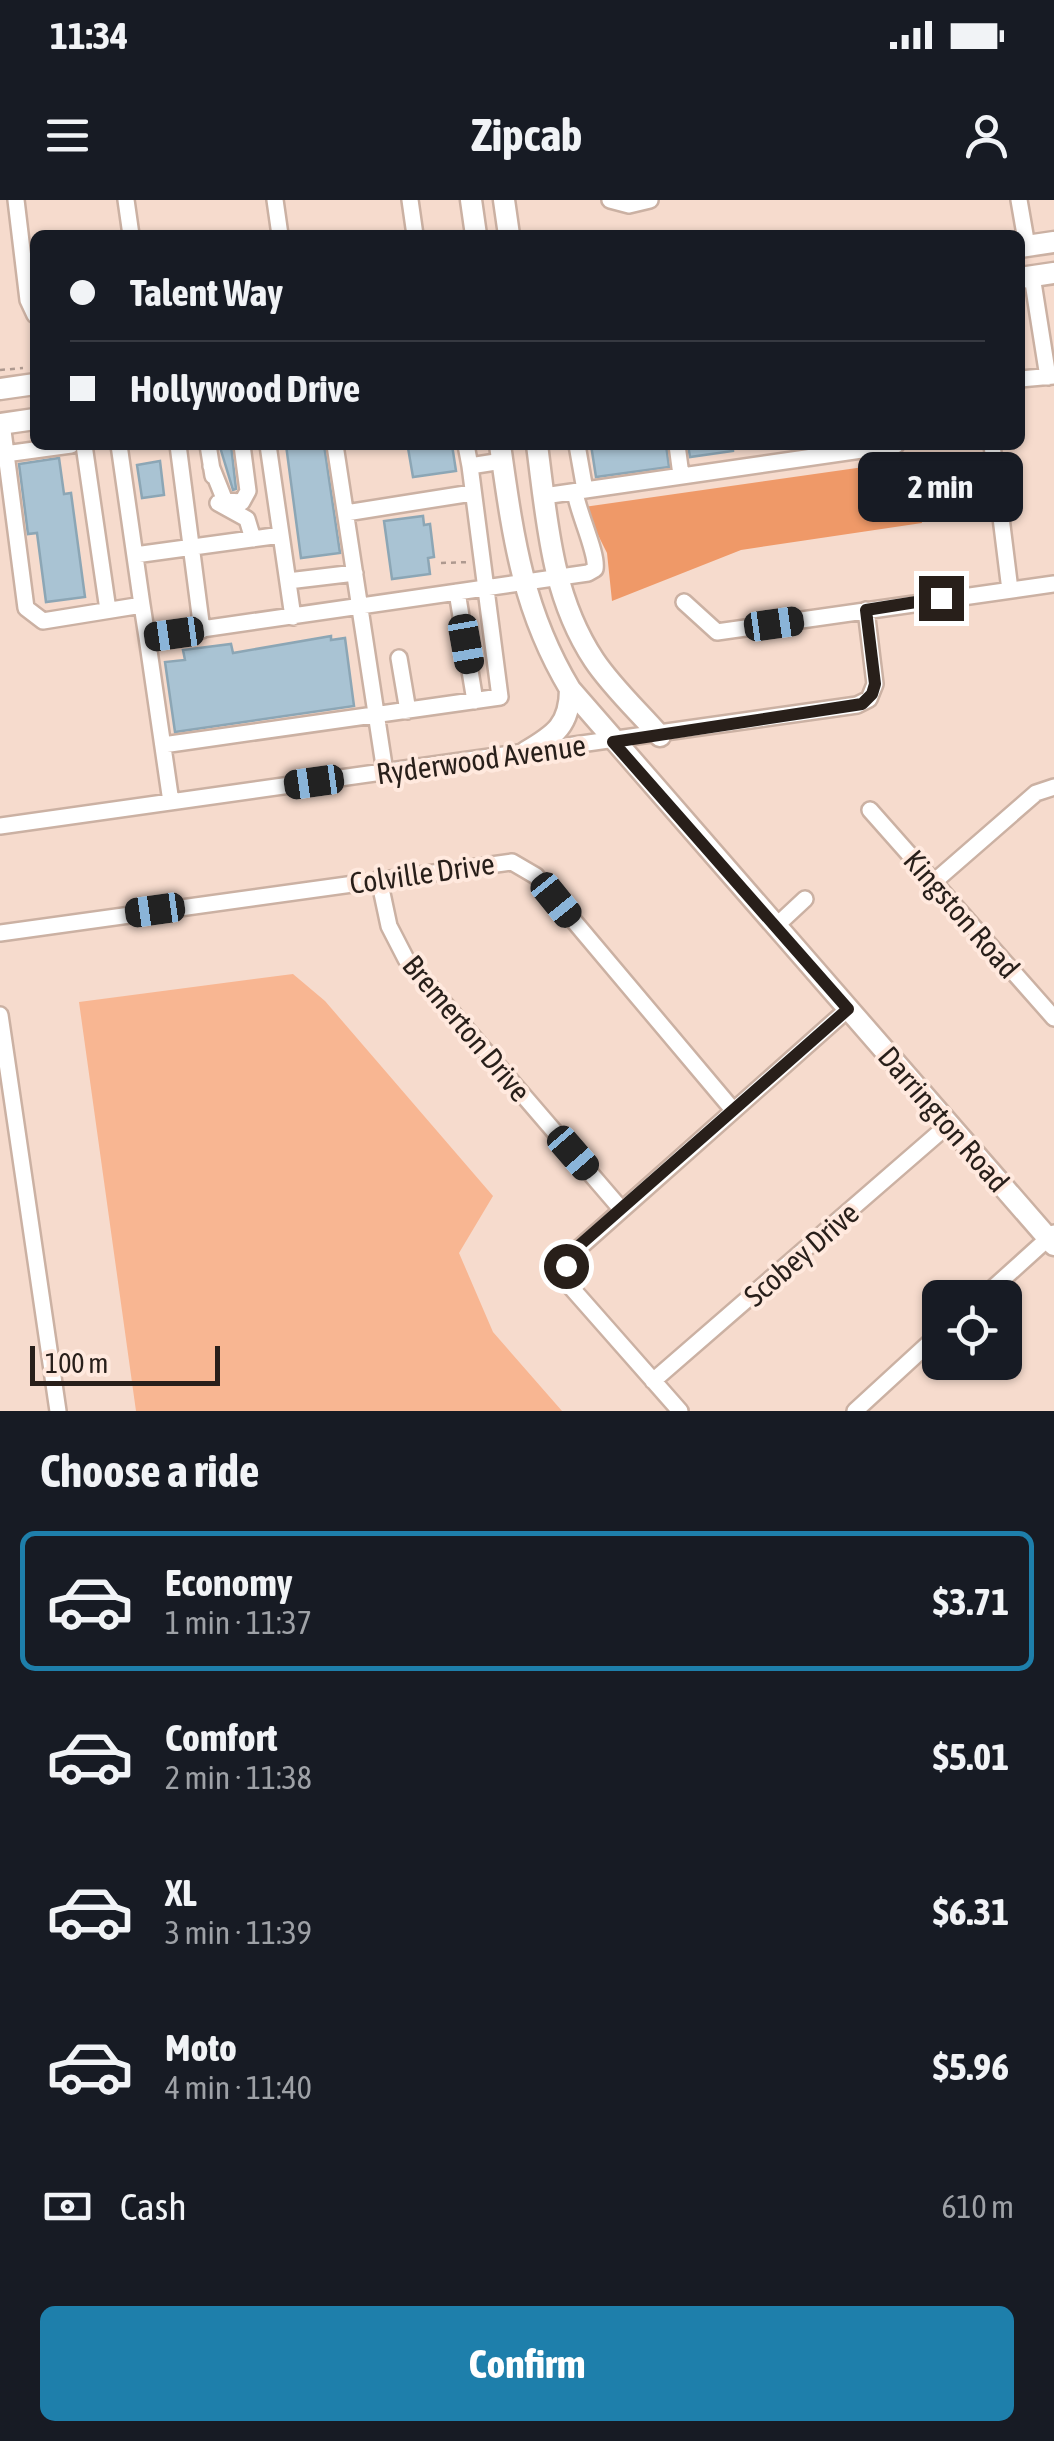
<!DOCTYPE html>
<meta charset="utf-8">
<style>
:root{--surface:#171b24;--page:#20242c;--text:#f1f3f6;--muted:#9ea1a6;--line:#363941;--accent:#1e7fab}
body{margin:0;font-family:"Asap Condensed",sans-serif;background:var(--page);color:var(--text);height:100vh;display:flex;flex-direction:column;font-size:38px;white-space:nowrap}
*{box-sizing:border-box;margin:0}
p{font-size:32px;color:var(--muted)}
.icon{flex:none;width:55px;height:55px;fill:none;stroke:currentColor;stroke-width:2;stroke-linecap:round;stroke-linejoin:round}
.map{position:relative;height:1211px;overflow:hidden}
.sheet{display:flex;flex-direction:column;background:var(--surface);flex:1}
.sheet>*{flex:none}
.banner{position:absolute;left:30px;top:30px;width:995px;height:220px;border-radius:15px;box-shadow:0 2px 8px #0004;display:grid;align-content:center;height:220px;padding:0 40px;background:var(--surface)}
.buttons{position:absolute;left:922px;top:1080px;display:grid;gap:20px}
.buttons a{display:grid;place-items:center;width:100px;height:100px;border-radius:15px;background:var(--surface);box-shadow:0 2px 8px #0004;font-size:50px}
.scale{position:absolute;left:30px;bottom:25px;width:190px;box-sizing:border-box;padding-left:10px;border:5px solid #281f1a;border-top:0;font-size:28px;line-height:35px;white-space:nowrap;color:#281f1a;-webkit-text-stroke:8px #ffe9de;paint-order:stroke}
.end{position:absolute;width:45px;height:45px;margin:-22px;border:12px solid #281f1a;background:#fff;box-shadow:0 0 0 5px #fff}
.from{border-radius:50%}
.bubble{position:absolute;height:70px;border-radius:15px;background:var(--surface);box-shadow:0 2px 8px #0004;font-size:32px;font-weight:700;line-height:70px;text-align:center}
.car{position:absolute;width:30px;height:60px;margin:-30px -15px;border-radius:12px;box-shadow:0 0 8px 2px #0007;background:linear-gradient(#222 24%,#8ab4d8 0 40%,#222 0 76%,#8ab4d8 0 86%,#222 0)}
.banner b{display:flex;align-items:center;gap:35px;height:95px;font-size:38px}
.banner b+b{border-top:2px solid var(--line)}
.banner i{width:25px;height:25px;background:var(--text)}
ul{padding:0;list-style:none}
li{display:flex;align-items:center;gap:30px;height:140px;margin:0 20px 15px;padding:0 20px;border:5px solid transparent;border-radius:15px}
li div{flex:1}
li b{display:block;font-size:38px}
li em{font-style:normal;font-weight:700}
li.active{border-color:var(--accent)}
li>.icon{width:90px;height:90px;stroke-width:1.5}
h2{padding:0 40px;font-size:45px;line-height:120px}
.pay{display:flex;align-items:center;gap:25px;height:110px;padding:0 40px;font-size:38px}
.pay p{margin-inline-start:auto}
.cta{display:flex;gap:20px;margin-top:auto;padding:20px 40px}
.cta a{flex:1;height:115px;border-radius:15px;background:var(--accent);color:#fff;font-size:40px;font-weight:700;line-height:115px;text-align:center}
.status{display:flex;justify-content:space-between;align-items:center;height:70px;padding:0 50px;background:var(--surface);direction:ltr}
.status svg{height:28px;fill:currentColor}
header{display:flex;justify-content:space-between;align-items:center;height:130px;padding:0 40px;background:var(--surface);font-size:45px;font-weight:700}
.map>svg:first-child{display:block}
</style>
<div class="status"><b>11:34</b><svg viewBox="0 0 49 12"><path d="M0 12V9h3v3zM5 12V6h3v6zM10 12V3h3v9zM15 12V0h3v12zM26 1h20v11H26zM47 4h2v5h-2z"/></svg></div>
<header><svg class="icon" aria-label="menu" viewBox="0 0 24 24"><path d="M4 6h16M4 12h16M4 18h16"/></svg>Zipcab<svg class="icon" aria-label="person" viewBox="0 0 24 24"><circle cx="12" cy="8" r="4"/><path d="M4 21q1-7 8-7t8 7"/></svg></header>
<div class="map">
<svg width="1054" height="1211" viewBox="0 0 1054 1211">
<rect width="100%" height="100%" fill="#f6dbcd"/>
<path fill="#f8b692" d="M293 774 325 801 493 996 459 1053 493 1132 562 1211H136L79 802Z"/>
<path fill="#ef9968" d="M913 260 922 323 741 350 612 401 607 353 584 307Z"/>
<path fill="#a9c3d3" stroke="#8ca6b5" stroke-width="2.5" d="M231 245 236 289 233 290 220 247Z
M286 245H324L340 353 301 358Z
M452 245 456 271 413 277 408 248Z
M591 245H666L669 267 596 277Z
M688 245H733V251L690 257Z
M59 258 64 294 71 293 85 397 46 402 37 333 28 334 19 264Z
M160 261 164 295 142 298 137 265Z
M423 316 424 325 430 324 434 357 428 358 430 374 392 379 384 321Z
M331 436V440L345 438 354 506 175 532 165 462 185 460 183 450 231 444 233 453Z"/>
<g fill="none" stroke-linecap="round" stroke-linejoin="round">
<defs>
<path id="minor" d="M16 0 28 100 35 115
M126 0 131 35
M275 0 280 35
M410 0 415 35
M610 0 629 5 650 0
M1019 0 1027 46
M1032 76 1048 177
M1020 179 1054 176
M2 223 26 408 43 421 142 405 147 437
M84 245 108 410
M119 245 142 405
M178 245 202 430
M208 245 213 276
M268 245 293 417
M335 245 385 572
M466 245 470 266
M577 245 585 290
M677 245 681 275
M992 245 1010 390
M5 254 71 245
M211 266 225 301 242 302 248 291 242 245
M544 296 896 245
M218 303 247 319 253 339
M346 313 472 293
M135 355 281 335
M288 381 355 373
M457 392 475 501
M684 402 717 432 1054 384
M399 458 408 511
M163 545 500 497 470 266 502 261
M171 602 147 437 588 373 595 369C598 354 578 313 575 292
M870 610 1054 818
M0 626 857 505 869 499 875 484 866 410
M379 679 389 726 406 759 621 1009
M935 681 1036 593 1054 587
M776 726 805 699
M0 733 512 662 536 676 733 910
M0 815 58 1211
M982 1098 1054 1033
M653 1181 948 925
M680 1211 569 1085 566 1066 570 1056 848 809
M855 1211 940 1133"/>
<path id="major" d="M471 0 476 35
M504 0 509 35
M1020 47 1054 42
M1020 78 1054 73
M0 189 35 184
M0 224 35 219
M500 245C513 336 522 409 570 489L1054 1045
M537 245C547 320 551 395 594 460 612 487 638 511 660 536
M526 552C555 535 570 525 570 489"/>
</defs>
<use href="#minor" stroke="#cbb1a3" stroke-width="20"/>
<use href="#major" stroke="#cbb1a3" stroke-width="25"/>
<path stroke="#ae998f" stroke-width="2.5" stroke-dasharray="5 5" stroke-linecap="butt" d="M993 35 1011 32
M0 170 23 168
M441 363 470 362"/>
<use href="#minor" stroke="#fff" stroke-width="15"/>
<use href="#major" stroke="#fff" stroke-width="20"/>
</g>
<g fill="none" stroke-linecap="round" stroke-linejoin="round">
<path stroke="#281f1a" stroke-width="12" d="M566 1066 573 1051 848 809 613 542 862 504 872 494 875 484 866 410 941 398"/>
</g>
<g text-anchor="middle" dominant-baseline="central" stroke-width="8" stroke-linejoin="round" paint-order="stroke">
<g font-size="30" fill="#281f1a" stroke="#ffe9de">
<text transform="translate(481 559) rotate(-8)">Ryderwood Avenue</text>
<text transform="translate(422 673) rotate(-8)">Colville Drive</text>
<text transform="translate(962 714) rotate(49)">Kingston Road</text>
<text transform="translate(467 828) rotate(50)">Bremerton Drive</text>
<text transform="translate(944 919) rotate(49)">Darrington Road</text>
<text transform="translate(801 1054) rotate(-41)">Scobey Drive</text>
</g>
</g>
</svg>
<div class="buttons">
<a><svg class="icon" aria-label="locate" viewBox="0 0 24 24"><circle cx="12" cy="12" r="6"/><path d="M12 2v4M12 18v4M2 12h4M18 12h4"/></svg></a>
</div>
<div class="scale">100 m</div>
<i class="end from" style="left:566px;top:1066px"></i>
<i class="end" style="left:941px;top:398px"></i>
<div class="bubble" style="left:858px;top:252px;width:165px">2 min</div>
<i class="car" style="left:774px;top:424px;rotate:82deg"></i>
<i class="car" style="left:174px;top:434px;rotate:262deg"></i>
<i class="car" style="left:466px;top:444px;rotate:170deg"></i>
<i class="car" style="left:314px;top:582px;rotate:262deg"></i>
<i class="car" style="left:556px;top:700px;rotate:141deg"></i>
<i class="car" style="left:155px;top:710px;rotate:262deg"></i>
<i class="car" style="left:573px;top:953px;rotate:139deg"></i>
<div class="banner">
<b><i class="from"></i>Talent Way</b>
<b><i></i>Hollywood Drive</b>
</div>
</div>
<section class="sheet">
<h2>Choose a ride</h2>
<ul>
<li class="active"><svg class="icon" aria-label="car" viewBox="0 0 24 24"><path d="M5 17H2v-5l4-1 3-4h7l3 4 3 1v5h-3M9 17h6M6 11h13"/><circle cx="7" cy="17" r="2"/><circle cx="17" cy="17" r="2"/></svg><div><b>Economy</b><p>1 min · 11:37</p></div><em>$3.71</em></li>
<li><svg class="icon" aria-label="car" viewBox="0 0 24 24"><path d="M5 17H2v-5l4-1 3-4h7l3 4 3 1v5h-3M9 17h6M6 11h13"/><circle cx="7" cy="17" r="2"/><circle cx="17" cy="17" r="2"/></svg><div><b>Comfort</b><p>2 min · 11:38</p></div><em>$5.01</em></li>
<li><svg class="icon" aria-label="car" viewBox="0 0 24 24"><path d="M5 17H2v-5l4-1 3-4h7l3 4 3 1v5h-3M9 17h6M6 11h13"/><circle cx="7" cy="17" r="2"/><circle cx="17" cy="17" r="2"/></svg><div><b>XL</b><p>3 min · 11:39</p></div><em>$6.31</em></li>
<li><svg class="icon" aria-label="car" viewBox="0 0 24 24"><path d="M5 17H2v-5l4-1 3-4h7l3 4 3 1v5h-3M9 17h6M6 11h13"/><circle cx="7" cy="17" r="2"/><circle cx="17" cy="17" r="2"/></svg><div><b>Moto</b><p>4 min · 11:40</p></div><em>$5.96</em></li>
</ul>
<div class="pay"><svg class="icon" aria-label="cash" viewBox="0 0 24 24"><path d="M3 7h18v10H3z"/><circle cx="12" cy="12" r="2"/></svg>Cash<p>610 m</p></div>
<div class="cta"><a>Confirm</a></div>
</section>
